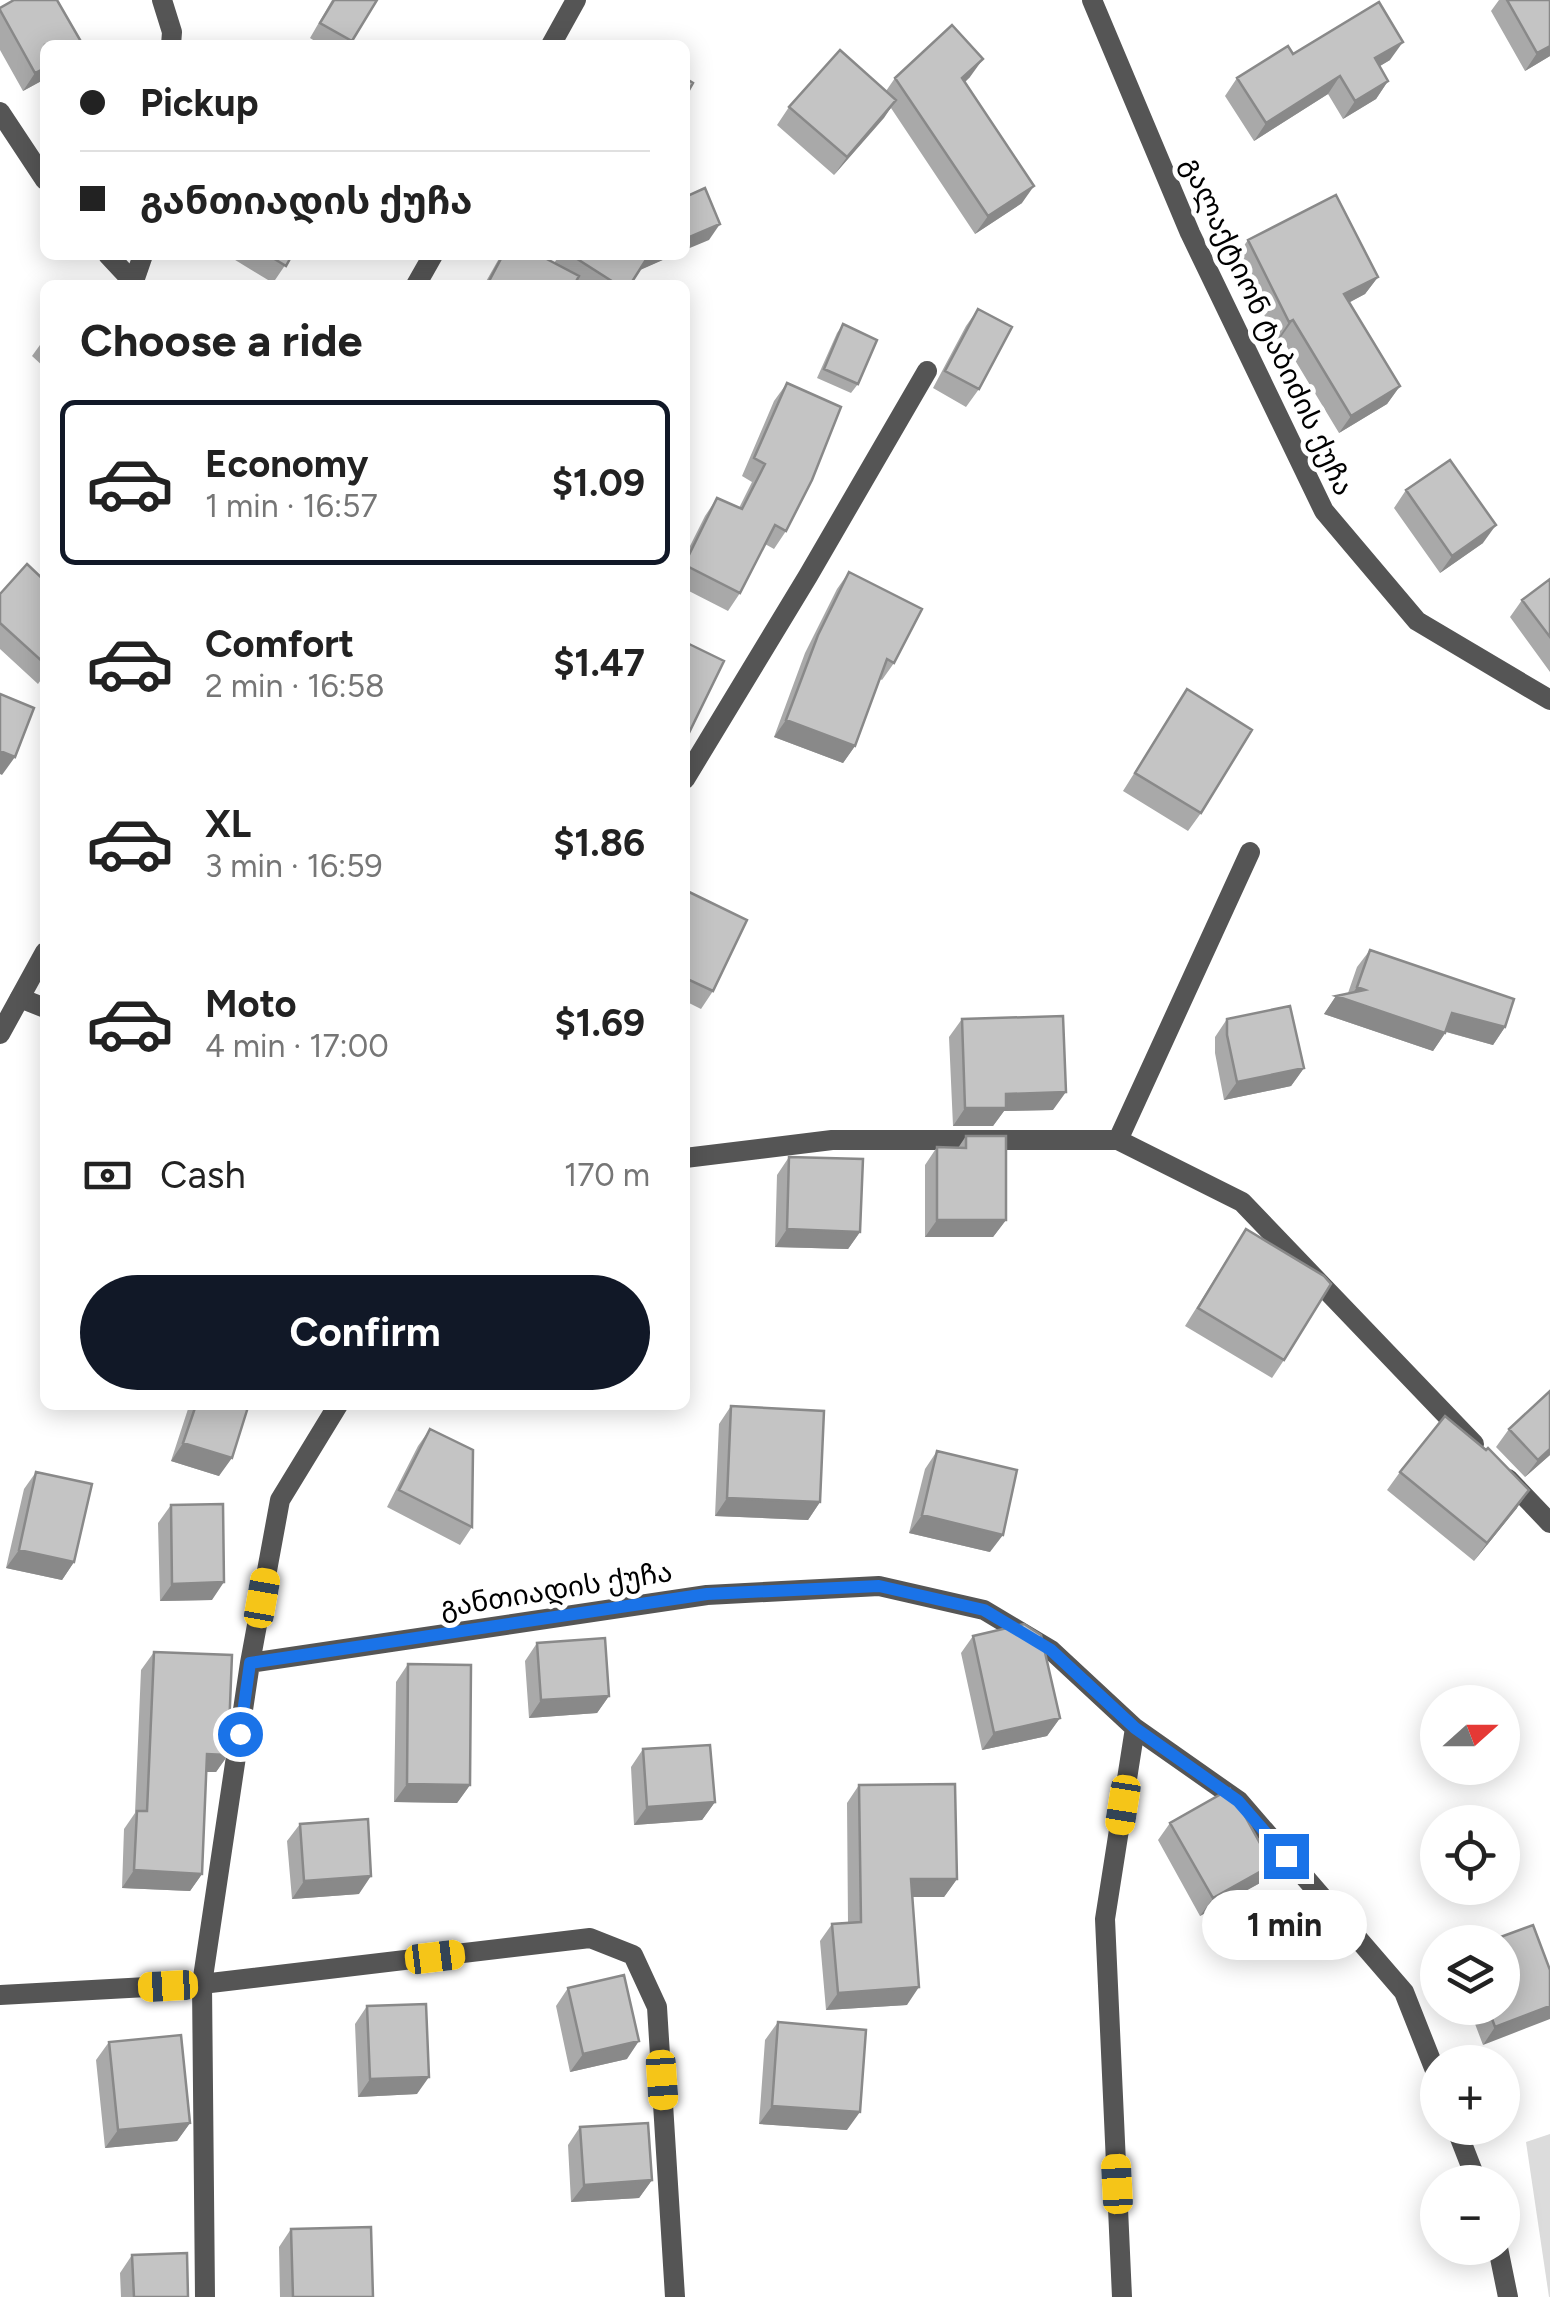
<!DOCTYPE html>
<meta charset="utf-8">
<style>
:root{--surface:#fff;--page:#f2f2f2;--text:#222;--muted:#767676;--line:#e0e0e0;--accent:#111827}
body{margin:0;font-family:Figtree,"Noto Sans Georgian",sans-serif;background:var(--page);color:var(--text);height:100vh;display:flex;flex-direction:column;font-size:38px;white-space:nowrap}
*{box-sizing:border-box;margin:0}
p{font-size:32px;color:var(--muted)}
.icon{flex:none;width:55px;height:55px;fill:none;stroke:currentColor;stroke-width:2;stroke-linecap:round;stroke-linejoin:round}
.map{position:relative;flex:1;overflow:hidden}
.details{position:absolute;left:40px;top:280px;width:650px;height:1130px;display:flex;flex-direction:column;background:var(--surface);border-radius:15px;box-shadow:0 5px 25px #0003}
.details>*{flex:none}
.banner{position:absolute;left:40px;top:40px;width:650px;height:220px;border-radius:15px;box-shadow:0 5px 25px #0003;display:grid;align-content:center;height:220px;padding:0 40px;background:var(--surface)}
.needle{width:65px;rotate:69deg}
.controls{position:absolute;left:1420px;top:1685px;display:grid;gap:20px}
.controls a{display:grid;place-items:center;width:100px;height:100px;border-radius:50%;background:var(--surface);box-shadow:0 5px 25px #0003;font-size:50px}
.end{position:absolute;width:45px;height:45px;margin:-22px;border:12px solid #1a73e8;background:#fff;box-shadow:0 0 0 5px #fff}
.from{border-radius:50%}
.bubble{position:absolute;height:70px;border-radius:35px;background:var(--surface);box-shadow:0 5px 25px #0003;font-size:32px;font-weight:700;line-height:70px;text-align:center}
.car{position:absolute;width:30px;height:60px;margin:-30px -15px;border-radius:12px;box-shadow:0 0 8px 2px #0007;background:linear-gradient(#f5c518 24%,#345 0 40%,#f5c518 0 76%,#345 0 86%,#f5c518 0)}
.banner b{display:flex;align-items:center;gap:35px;height:95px;font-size:38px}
.banner b+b{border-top:2px solid var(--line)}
.banner i{width:25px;height:25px;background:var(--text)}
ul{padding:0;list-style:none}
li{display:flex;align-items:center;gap:30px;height:165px;margin:0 20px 15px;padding:0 20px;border:5px solid transparent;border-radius:15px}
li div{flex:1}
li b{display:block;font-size:38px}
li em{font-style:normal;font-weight:700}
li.current{border-color:var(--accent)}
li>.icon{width:90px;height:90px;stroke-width:1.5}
h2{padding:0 40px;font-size:45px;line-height:120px}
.pay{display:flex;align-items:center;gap:25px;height:110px;padding:0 40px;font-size:38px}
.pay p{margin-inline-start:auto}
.button{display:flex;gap:20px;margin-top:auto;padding:20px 40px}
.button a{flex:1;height:115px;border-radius:60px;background:var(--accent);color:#fff;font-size:40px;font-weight:700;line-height:115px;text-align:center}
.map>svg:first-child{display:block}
</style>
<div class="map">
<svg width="1550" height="2297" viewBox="0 0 1550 2297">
<rect width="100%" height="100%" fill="#fff"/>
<path fill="#dcdcdc" d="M1550 2134V2297H1549L1526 2142Z"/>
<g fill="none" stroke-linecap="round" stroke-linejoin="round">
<path stroke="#555" stroke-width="20" d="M162 0 172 32 171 45
M1092 0 1190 233 1324 511 1417 621 1550 700
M0 112 45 180
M108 255 136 285
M134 281 143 255
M685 779 808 576 927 371
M20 998 45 1008
M1118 1140 1250 852
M685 1158 832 1140H1118L1242 1202 1474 1444
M1508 1479 1550 1523
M250 1663 707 1595 879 1586 984 1610 1051 1650 1135 1728 1239 1801 1404 1992 1438 2078
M0 1995 202 1984 590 1938 633 1955 657 2007 675 2297
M1456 2128 1477 2182
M1498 2248 1508 2297
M205 2297 202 1984 250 1663 280 1500 338 1405
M1122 2297 1105 1919 1135 1728"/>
<path stroke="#555" stroke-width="20" d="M551 45 576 0
M416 285 433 255
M0 1034 45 952"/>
</g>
<path fill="#a9a9a9" d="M332 0H377L349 45H321L310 38Z
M1499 0H1550V56L1525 71 1491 11Z
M0 8 45 45V79L23 91 0 50Z
M1293 54 1390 60 1380 66 1388 81 1376 99 1343 119 1328 94 1254 141 1225 96 1237 78Z
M970 77 965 82 1022 203 975 234 891 108 834 175 777 125 789 107 886 91 895 78Z
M1248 240 1378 277 1365 294 1349 302 1400 386 1387 404 1339 433 1281 337 1277 340 1235 258Z
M227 255H292L273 283Z
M501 255H539L554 263 560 255H674L639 270 630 285H582L576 281 574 285H484Z
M978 309 979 389 966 407 933 388 966 326Z
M843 324 858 384 851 393 817 378 837 333Z
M45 338V368L32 356Z
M787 383 786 531 774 549 765 544 740 593 728 611 685 589V556L705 516 717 498 739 508 752 482 742 476 774 401Z
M1406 490 1483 543 1440 573 1394 508Z
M849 572 894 663 882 680 880 679 855 746 843 763 774 737 805 653 837 589Z
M1550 579V672L1510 617 1522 600Z
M45 581V678L43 677 38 684 0 649V594Z
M1187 689 1201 813 1188 831 1123 791Z
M685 890 713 991 701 1009 685 1001Z
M1370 950 1505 1027 1493 1045 1446 1032 1433 1051 1324 1014 1336 996 1348 993 1357 967Z
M962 1019 1053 1110 1004 1111 993 1126H953L949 1037Z
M1227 1019 1304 1068 1291 1086 1224 1100 1215 1053V1037Z
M966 1136 1006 1220 993 1237H925V1165L937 1147 958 1148Z
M789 1157 860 1232 848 1249 775 1247 777 1175Z
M1246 1229 1284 1360 1272 1378 1185 1326Z
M190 1405H243L219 1476 171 1461 188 1409Z
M731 1406 820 1502 808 1520 715 1516 719 1424Z
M430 1429 472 1527 460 1545 387 1507 418 1446Z
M1509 1429 1550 1455 1525 1477 1496 1447Z
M1486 1450 1517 1508 1474 1561 1387 1490 1400 1472Z
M937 1451 990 1552 909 1533 925 1469Z
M36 1472 74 1562 62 1580 6 1568 24 1489Z
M171 1505 212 1600 160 1601 158 1523Z
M973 1636 1060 1718 1047 1736 982 1750 961 1653Z
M537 1643 609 1696 597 1713 529 1718 525 1661Z
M154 1652 228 1755 216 1772H206L202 1874 190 1891 122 1888 124 1829 135 1813 141 1670Z
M408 1664 470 1785 457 1803 394 1802 396 1682Z
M643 1749 715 1802 702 1820 634 1825 631 1767Z
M859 1785 957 1879 944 1897H912L907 2005 826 2010 820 1941 832 1924 848 1923 847 1803Z
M1170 1823 1272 1865 1260 1883 1200 1916 1158 1840Z
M300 1824 359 1894 292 1899 287 1841Z
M1550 1970 1483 2045 1469 2008H1502Z
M568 1988 627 2059 570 2072 556 2006Z
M367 2006 417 2094 358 2097 355 2024Z
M778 2022 847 2130 759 2124 765 2040Z
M109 2042 190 2123 177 2141 105 2148 96 2060Z
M580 2127 652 2180 639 2198 571 2202 568 2145Z
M291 2229 373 2297H280L279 2247Z
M132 2255 188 2297H121L120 2273Z"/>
<path fill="#898989" d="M1403 42 1390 60 1363 76 1375 58Z
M1550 46V56L1525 71 1537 53Z
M983 59 970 77 950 96 962 78Z
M45 68V79L23 91 35 73Z
M1340 76 1328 94 1254 141 1266 123Z
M1388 81 1376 99 1343 119 1355 101Z
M896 100 884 118 834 175 847 157Z
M1034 186 1022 203 975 234 988 216Z
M720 224 709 240 685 250V239Z
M649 255H674L638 271Z
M1378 277 1365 294 1332 312 1344 294Z
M1293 320 1281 337 1277 340 1289 322Z
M1400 386 1387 404 1339 433 1351 416Z
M1496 525 1483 543 1440 573 1452 556Z
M786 720 855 746 843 763 774 737Z
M0 751 15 757 2 775 0 774Z
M1357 987 1365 990 1445 1033 1433 1051 1324 1014 1336 996 1348 1000Z
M1452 1013 1505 1027 1493 1045 1440 1030Z
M1304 1068 1291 1086 1224 1100 1237 1082Z
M1066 1092 1053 1110 1004 1111 993 1126H953L965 1108 1006 1094Z
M937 1220H1006L993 1237H925Z
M787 1229 860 1232 848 1249 775 1247Z
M183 1443 232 1458 219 1476 171 1461Z
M1550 1449V1455L1525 1477 1538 1460Z
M1529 1490 1517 1508 1474 1561 1487 1543Z
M727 1498 820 1502 808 1520 715 1516Z
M922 1515 1003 1535 990 1552 909 1533Z
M19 1550 74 1562 62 1580 6 1568Z
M224 1582 212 1600 160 1601 172 1584Z
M609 1696 597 1713 529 1718 541 1700Z
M1060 1718 1047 1736 982 1750 994 1733Z
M207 1754 228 1755 216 1772H194Z
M407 1784 470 1785 457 1803 394 1802Z
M715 1802 702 1820 634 1825 647 1807Z
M1272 1865 1260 1883 1200 1916 1213 1898Z
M134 1870 202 1874 190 1891 122 1888Z
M371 1876 359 1894 292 1899 304 1881Z
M911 1879H957L944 1897H898Z
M919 1987 907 2005 826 2010 838 1993Z
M1550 2006V2019L1483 2045 1495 2027Z
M639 2041 627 2059 570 2072 583 2054Z
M429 2077 417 2094 358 2097 370 2079Z
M772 2106 860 2112 847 2130 759 2124Z
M190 2123 177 2141 105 2148 118 2130Z
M652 2180 639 2198 571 2202 584 2185Z"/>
<path fill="#c4c4c4" stroke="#898989" stroke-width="2.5" d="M14 0H57L83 45H45V68L35 73 0 10V8Z
M334 0H377L352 41 320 23Z
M1507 0H1550V46L1537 53Z
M1379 2 1403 42 1375 58 1388 81 1355 101 1340 76 1266 123 1237 78 1288 46 1293 54Z
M952 25 983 59 962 78 1034 186 988 216 895 78Z
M840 50 896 100 847 157 789 107Z
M685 78 693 83 685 97Z
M705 188 720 224 685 239V197Z
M1336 195 1378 277 1344 294 1400 386 1351 416 1293 320 1289 322 1248 240Z
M268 255H292L286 266Z
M503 255H539L579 276 574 285H487Z
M571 255H649L630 285H618Z
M978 309 1012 327 979 389 945 371Z
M843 324 877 340 858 384 824 369Z
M787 383 841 407 812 480 786 531 775 525 740 593 685 565V563L717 498 742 509 765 464 754 458Z
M1450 460 1496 525 1452 556 1406 490Z
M27 564 45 581V664L0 623V594Z
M849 572 922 609 894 663 887 659 855 746 786 720 818 635Z
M1550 579V637L1522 600Z
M685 642 724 661 685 741Z
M1187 689 1252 730 1201 813 1135 773Z
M0 694 34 708 15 757 0 751Z
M685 890 747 920 713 991 685 978Z
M1370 950 1514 999 1505 1027 1452 1013 1445 1033 1336 996 1365 990 1357 987Z
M1290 1006 1304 1068 1237 1082 1227 1035V1019Z
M1063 1016 1066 1092 1006 1094V1108H965L962 1019Z
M966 1136H1006V1220H937V1147L966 1148Z
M789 1157 863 1159 860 1232 787 1229Z
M1246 1229 1324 1276 1331 1284 1284 1360 1198 1308Z
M1550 1391V1449L1538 1460 1509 1429Z
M196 1405H243L248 1407 232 1458 183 1443Z
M731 1406 824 1411 820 1502 727 1498Z
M1445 1416 1486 1450 1488 1448 1529 1490 1487 1543 1400 1472Z
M430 1429 473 1450 472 1527 399 1490Z
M937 1451 1017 1470 1003 1535 922 1515Z
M36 1472 92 1484 74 1562 19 1550Z
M223 1504 224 1582 172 1584 171 1505Z
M1024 1624 1041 1635 1060 1718 994 1733 973 1636Z
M605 1638 609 1696 541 1700 537 1643Z
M154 1652 232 1655 228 1755 207 1754 202 1874 134 1870 137 1811H147Z
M408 1664 471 1665 470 1785 407 1784Z
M710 1745 715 1802 647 1807 643 1749Z
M955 1784 957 1879H911L919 1987 838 1993 832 1924 861 1922 859 1785Z
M1230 1789 1272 1865 1213 1898 1170 1823Z
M368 1819 371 1876 304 1881 300 1824Z
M1533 1925 1550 1970V2006L1495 2027 1488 2008H1502V1942H1487Z
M624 1975 639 2041 583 2054 568 1988Z
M426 2004 429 2077 370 2079 367 2006Z
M778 2022 866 2030 860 2112 772 2106Z
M181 2035 190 2123 118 2130 109 2042Z
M648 2123 652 2180 584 2185 580 2127Z
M371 2227 373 2297H293L291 2229Z
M187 2253 188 2297H134L132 2255Z"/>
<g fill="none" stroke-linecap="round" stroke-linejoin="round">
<path stroke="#1a73e8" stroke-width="12" d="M240 1734 250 1663 707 1594 879 1586 984 1610 1051 1650 1135 1728 1238 1801 1286 1856"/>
</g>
<g text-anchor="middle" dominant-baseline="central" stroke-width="10" stroke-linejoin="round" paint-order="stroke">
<g font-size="28" fill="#000" stroke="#fff">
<text transform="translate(1268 326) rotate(65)">გალაქტიონ ტაბიძის ქუჩა</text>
<text transform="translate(556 1589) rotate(-9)">განთიადის ქუჩა</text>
</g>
</g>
</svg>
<div class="controls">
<a><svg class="needle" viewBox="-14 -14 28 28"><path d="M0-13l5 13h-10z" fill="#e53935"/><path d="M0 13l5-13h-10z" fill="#767676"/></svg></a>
<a><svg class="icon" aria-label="locate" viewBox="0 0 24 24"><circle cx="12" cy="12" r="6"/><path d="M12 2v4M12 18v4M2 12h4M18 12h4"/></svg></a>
<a><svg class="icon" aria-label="layers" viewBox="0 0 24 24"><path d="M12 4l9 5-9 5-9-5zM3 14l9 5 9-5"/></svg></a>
<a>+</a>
<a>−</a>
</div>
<i class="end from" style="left:240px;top:1734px"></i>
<i class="end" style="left:1286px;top:1856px"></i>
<div class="bubble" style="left:1202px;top:1890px;width:165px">1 min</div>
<i class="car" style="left:262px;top:1598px;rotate:10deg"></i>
<i class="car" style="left:1123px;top:1805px;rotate:189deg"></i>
<i class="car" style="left:435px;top:1957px;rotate:83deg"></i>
<i class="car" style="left:168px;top:1986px;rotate:267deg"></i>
<i class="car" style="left:662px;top:2080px;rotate:176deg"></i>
<i class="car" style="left:1117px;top:2184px;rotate:357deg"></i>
<div class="banner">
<b><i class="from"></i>Pickup</b>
<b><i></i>განთიადის ქუჩა</b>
</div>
<section class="details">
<h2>Choose a ride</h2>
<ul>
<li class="current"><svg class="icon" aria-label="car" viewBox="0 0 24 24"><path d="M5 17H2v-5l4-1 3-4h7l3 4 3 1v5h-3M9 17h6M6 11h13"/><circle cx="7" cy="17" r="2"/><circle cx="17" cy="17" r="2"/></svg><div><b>Economy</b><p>1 min · 16:57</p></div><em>$1.09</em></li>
<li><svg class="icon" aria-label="car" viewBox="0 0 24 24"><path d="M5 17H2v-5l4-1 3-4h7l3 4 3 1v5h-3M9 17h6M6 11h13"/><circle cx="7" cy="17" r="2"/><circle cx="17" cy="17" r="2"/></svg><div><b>Comfort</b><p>2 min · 16:58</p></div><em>$1.47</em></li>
<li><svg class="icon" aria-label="car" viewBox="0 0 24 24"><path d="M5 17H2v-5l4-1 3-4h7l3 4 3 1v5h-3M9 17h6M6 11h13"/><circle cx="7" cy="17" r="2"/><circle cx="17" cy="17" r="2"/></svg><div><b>XL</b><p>3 min · 16:59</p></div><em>$1.86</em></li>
<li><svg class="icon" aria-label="car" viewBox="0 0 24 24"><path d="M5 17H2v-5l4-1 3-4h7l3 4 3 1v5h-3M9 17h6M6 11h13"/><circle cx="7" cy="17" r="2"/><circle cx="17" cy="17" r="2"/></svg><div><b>Moto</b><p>4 min · 17:00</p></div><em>$1.69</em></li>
</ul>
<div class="pay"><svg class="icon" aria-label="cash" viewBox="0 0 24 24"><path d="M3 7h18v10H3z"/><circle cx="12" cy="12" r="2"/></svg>Cash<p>170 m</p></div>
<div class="button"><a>Confirm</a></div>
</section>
</div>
